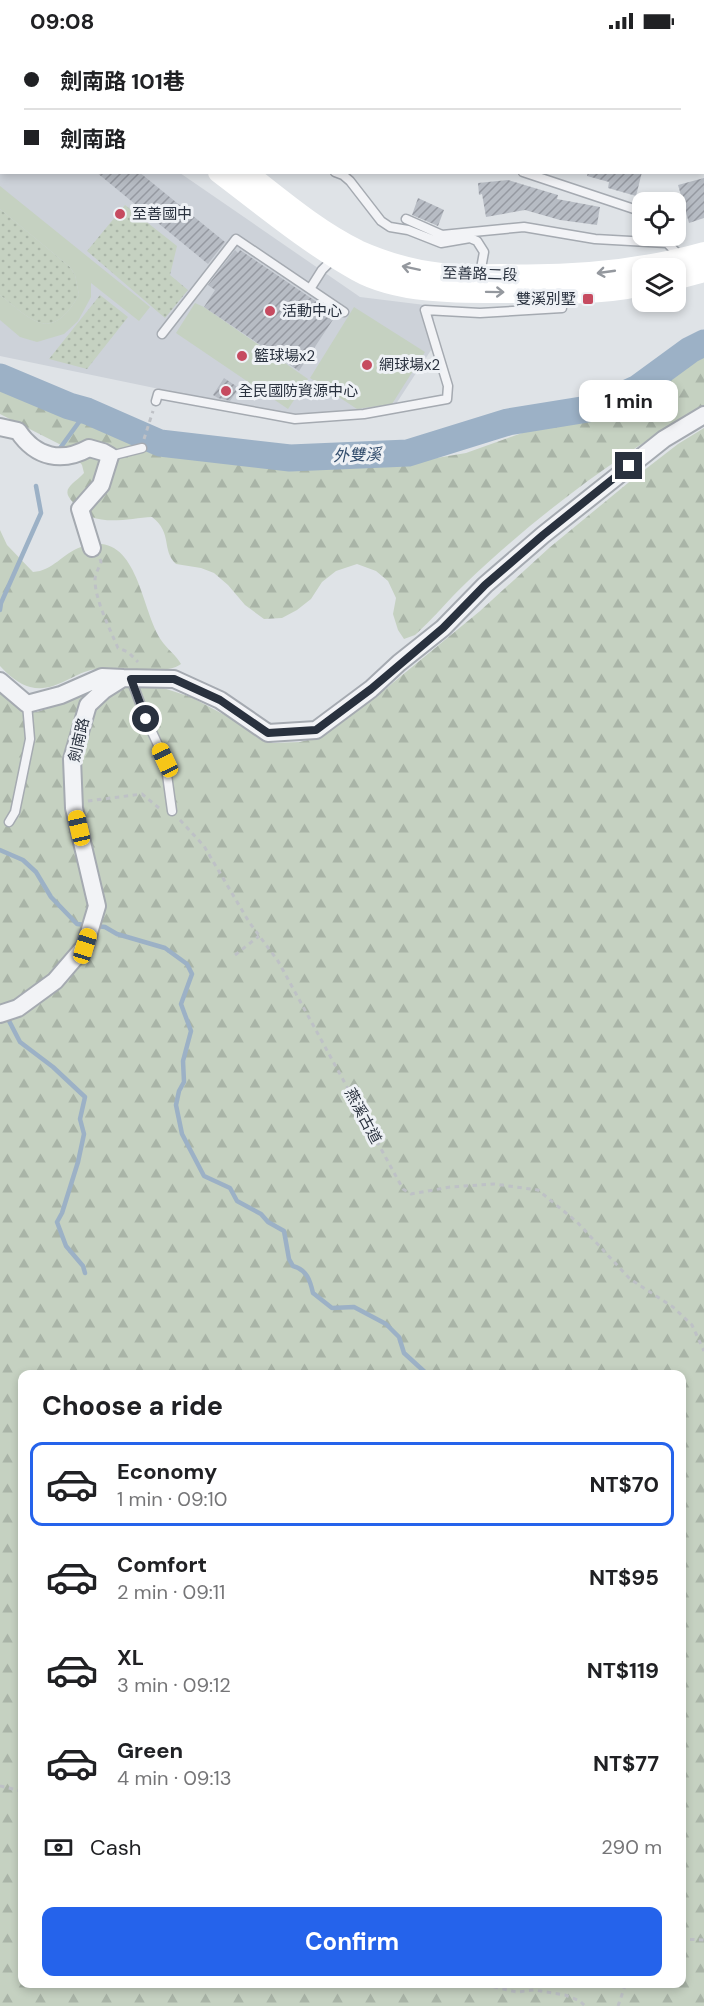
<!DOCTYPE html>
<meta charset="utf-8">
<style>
:root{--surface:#fff;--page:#f2f2f2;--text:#202124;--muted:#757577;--line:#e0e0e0;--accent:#2563eb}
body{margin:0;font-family:"DM Sans","Noto Sans TC",sans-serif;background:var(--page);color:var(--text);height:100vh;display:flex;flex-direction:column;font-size:22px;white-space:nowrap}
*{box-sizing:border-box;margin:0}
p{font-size:20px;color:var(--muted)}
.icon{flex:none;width:33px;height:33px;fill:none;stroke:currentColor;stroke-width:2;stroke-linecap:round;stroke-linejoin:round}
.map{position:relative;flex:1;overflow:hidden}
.details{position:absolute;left:18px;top:1328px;width:668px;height:618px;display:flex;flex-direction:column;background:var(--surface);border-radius:12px;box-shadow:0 3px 9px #0003}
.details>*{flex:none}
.guide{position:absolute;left:0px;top:0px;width:705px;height:132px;box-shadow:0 3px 9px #0003;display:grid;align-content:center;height:132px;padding:0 24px;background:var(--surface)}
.controls{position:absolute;left:632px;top:150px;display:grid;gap:12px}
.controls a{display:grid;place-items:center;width:54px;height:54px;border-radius:12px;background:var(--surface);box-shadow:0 3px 9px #0003;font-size:30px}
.end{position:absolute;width:27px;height:27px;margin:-14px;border:8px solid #29313e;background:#fff;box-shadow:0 0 0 3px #fff}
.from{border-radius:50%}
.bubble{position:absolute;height:42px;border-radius:12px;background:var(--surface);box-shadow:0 3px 9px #0003;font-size:20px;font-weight:700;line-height:42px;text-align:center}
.car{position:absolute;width:18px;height:36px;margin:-18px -9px;border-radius:8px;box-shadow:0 0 4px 2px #0007;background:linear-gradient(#f5c518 24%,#345 0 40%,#f5c518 0 76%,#345 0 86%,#f5c518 0)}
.guide b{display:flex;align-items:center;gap:21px;height:57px;font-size:22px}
.guide b+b{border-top:2px solid var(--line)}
.guide i{width:15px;height:15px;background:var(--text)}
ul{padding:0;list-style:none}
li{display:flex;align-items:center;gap:18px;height:84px;margin:0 12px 9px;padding:0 12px;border:3px solid transparent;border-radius:12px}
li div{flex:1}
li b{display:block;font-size:22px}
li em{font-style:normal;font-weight:700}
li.active{border-color:var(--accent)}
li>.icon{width:54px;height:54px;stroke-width:1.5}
h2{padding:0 24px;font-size:27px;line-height:72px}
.pay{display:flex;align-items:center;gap:15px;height:66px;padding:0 24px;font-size:22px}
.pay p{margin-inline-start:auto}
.action{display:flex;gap:12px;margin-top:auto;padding:12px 24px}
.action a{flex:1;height:69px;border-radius:12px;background:var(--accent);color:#fff;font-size:24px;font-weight:700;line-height:69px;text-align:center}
.status{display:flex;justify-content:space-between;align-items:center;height:42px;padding:0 30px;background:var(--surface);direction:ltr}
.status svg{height:16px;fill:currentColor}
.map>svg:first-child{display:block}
</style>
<div class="status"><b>09:08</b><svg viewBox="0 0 49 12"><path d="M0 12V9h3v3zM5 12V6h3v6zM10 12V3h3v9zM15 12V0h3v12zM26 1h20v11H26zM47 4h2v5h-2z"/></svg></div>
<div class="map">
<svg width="704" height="1964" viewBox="0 0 704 1964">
<defs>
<pattern id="green-dots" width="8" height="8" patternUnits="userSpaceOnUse" patternTransform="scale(1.5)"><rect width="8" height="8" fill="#c5d1c1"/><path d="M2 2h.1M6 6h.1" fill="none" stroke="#a9b4a7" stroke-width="1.8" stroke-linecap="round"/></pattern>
<pattern id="forest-firs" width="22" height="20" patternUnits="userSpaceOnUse" patternTransform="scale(1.5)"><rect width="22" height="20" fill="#c5d1c1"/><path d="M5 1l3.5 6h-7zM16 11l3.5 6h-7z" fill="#a9b4a7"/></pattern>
<pattern id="building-hatch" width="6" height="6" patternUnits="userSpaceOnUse" patternTransform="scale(1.5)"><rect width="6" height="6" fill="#b7bcc4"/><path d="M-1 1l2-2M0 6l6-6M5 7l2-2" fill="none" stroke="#9599a1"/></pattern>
</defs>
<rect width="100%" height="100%" fill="#dfe3e7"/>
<path fill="#cdd2d9" d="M0 0H21V1L2 2V130L180 131 360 255 433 264 435 302 394 365 294 375 0 314Z"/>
<path fill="url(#green-dots)" d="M125 163 177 204 170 233 188 248 165 276 87 209Z
M0 167 70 225 75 233 79 253C51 301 34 280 0 253Z
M100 253 128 275 87 327 49 317Z"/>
<path fill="url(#forest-firs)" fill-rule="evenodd" d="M704 314V364C619 412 537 473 466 541 448 558 433 577 415 593L404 597 398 588 393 572 396 556 388 539 376 529 357 522 336 529 322 540 311 557 297 568 282 576 264 577 245 563 228 543 214 531 201 526 176 522C161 508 173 491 152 475 133 476 110 482 91 475 86 473 81 467 76 463 58 447 72 444 84 431L82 423 69 407 0 372V344L157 407 209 417 283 425 407 421 466 411 536 386 579 378 629 359Z
M704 386V1964H0V648L18 665 37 670 69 659 88 650 133 643 160 645 191 655 232 677 258 696 273 701 300 700 322 694 372 658 480 569 549 506 634 436 678 402ZM22 1332H681V1941H22Z
M0 488 7 503 33 530C53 529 63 511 81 505 138 485 140 566 161 598 167 607 176 613 181 622 165 635 114 622 91 628 70 633 54 651 30 645 20 643 7 632 0 624Z"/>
<path fill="#c5d1c1" d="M0 144 150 265 139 279 91 241V255L78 279 64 292 37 300 20 295 0 278V253C34 280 51 301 79 253L75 233 70 225 0 167Z
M195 261 204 265 308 337 288 367 176 291Z
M354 265 425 310 392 362 357 367 310 336Z"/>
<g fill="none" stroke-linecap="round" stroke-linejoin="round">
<path stroke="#9cb1c6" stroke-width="4.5" d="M58 409 87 369
M0 568 1 561 41 471 36 444
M0 808 23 818 36 830 51 855 77 882 105 885 117 892 165 906 187 922 192 932 181 962 191 989 183 1019 184 1040 179 1049 176 1063 182 1092 204 1134 230 1146 237 1159 261 1172 268 1180 284 1189 289 1217 293 1224C307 1228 310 1238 313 1251L332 1266 354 1265 386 1282 399 1295 404 1311 427 1332
M7 975 20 1000 53 1025 85 1055 80 1077 84 1092 78 1120 62 1171 57 1180 66 1204 83 1224 85 1231"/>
<path stroke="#9cb1c6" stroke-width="27" d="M0 335 69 364 87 369 160 401 290 416 408 411 508 380 594 366 638 346 690 308 704 301"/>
</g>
<path fill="url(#building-hatch)" d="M96 130H139L225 200 208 222Z
M588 130H642L636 154 608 146 609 140 587 134Z
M704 136V176L689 181 678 143Z
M508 138 558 153 557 157 600 165 597 183 560 178 525 168 486 175 482 152 479 153 478 141Z
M418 156 444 168 438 184 412 173Z
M235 208 238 211 240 208 336 273 299 329 204 265 215 248 208 243Z
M224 336 239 346 230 359 218 356 213 353Z"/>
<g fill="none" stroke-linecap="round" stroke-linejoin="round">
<defs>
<path id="lane" d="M582 0 583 2
M52 2 53 0
M609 2 611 0
M0 29 2 28
M0 70H2
M335 130 343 133 350 139 381 179 390 185 408 188 441 201 470 196 477 199 484 210 480 232
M523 130 637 168 642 173
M406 177 442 193 524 185 595 197 666 201
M660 194 680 214
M310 247 344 270
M162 292 236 197 310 247 322 228 333 217
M156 359 158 352 295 377 364 372 447 357 448 344 425 268 480 271 562 266V251
M110 414 142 406
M131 637 146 677 165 718 172 769
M9 780 15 770 30 697 27 662"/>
<path id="street" d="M0 385 18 389C36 416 62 421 89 406L103 410 110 414 101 443 80 467 92 506
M0 639 27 662 61 653 102 635 123 636
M0 972 18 966 55 939 85 904 97 864 74 766 72 717 88 663 104 648 123 636 174 637 220 658 268 691 316 688 371 647 399 621 443 586 485 543 543 493 664 397 704 373"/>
</defs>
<use href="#lane" stroke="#a5aab1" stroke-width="11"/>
<use href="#street" stroke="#a5aab1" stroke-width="20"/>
<path stroke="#bec1c6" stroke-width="3" stroke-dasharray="4.5 4.5" stroke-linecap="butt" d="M144 397 153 369
M100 517 101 520C99 526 95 532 95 538 95 558 110 587 118 606L128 610 138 620
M88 759 142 752 159 766
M180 778 204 804 249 880 278 919 403 1147 411 1152 450 1145 494 1142 538 1148 577 1180 630 1237 673 1265 692 1283 704 1309
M235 913 259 894
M0 1744 22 1749
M681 1897 704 1898
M476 1941 517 1950 534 1948 565 1953 580 1959 585 1964
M618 1964 626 1941"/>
<use href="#lane" stroke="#f2f3f6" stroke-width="8"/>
<use href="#street" stroke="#f2f3f6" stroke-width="16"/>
<path stroke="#fff" stroke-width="22" d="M68 0 70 2
M93 0 95 2
M219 130C264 164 308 201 357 228 401 253 469 250 519 250 560 251 602 252 642 243
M245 130C281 158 317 189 358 209 383 220 413 229 441 232 461 234 481 233 501 233 570 235 637 230 704 211
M675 237 704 229"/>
</g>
<defs><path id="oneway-shaft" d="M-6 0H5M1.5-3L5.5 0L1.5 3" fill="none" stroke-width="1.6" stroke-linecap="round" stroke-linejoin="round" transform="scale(1.5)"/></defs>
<g stroke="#94989e">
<use href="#oneway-shaft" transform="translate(411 226) rotate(-168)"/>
<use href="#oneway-shaft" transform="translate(606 230) rotate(172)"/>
<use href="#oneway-shaft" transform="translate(495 250) rotate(1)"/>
</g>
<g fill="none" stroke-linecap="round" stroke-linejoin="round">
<path stroke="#29313e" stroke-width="8" d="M146 677 131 637H174L220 658 268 691 316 688 371 647 443 586 485 543 543 493 629 424"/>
</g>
<g fill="#c64b60" stroke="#eef1f5" stroke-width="2">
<circle cx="120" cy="172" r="6"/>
<rect x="582" y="251" width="12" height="12" rx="3"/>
<circle cx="270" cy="269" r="6"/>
<circle cx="242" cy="314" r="6"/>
<circle cx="367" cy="323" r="6"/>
<circle cx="226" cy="349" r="6"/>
</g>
<g text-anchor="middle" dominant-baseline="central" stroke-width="6" stroke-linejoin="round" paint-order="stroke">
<g font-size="15" fill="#29313e" stroke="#eef1f5" text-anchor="start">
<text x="132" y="172">至善國中</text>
<text x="576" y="257" text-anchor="end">雙溪別墅</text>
<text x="282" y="269">活動中心</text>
<text x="254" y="314">籃球場x2</text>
<text x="379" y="323">網球場x2</text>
<text x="238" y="349">全民國防資源中心</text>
</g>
<g font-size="15" fill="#29313e" stroke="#eef1f5">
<text transform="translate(480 232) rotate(2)">至善路二段</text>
<text transform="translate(79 698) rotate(-77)">劍南路</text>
<text transform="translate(363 1074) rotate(62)">燕溪古道</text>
</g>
<g font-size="16" font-style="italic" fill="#36506f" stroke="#eef1f5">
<text transform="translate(357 413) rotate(-2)">外雙溪</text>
</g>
</g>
</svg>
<div class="controls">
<a><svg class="icon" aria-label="locate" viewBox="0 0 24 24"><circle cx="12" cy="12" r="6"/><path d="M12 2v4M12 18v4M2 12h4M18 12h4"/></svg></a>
<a><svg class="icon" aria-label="layers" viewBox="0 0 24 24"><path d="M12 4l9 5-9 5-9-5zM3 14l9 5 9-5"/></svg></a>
</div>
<i class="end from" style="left:146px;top:677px"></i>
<i class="end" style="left:629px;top:424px"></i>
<div class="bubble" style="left:579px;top:338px;width:99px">1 min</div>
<i class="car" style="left:165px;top:718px;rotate:335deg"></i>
<i class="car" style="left:79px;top:786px;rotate:347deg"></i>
<i class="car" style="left:85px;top:904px;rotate:17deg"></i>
<div class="guide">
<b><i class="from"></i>劍南路 101巷</b>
<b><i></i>劍南路</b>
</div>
<section class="details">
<h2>Choose a ride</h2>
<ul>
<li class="active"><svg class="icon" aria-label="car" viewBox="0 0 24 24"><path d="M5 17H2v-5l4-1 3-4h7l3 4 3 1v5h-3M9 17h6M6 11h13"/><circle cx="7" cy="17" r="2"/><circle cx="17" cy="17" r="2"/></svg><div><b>Economy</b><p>1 min · 09:10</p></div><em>NT$70</em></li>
<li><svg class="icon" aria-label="car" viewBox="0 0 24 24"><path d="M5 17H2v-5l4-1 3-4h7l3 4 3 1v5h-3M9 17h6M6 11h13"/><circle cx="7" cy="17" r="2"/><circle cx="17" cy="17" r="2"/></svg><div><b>Comfort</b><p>2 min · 09:11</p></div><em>NT$95</em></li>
<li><svg class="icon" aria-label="car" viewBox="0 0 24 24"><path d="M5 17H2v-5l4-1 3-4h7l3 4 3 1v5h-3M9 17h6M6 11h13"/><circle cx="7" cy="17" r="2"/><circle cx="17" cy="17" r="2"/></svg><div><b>XL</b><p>3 min · 09:12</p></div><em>NT$119</em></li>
<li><svg class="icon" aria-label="car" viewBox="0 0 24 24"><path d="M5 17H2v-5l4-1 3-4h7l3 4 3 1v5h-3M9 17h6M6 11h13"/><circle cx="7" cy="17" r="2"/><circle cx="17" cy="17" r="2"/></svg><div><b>Green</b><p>4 min · 09:13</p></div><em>NT$77</em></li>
</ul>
<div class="pay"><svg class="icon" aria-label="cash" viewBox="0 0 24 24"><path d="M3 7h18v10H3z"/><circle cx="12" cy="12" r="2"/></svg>Cash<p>290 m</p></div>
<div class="action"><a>Confirm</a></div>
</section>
</div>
